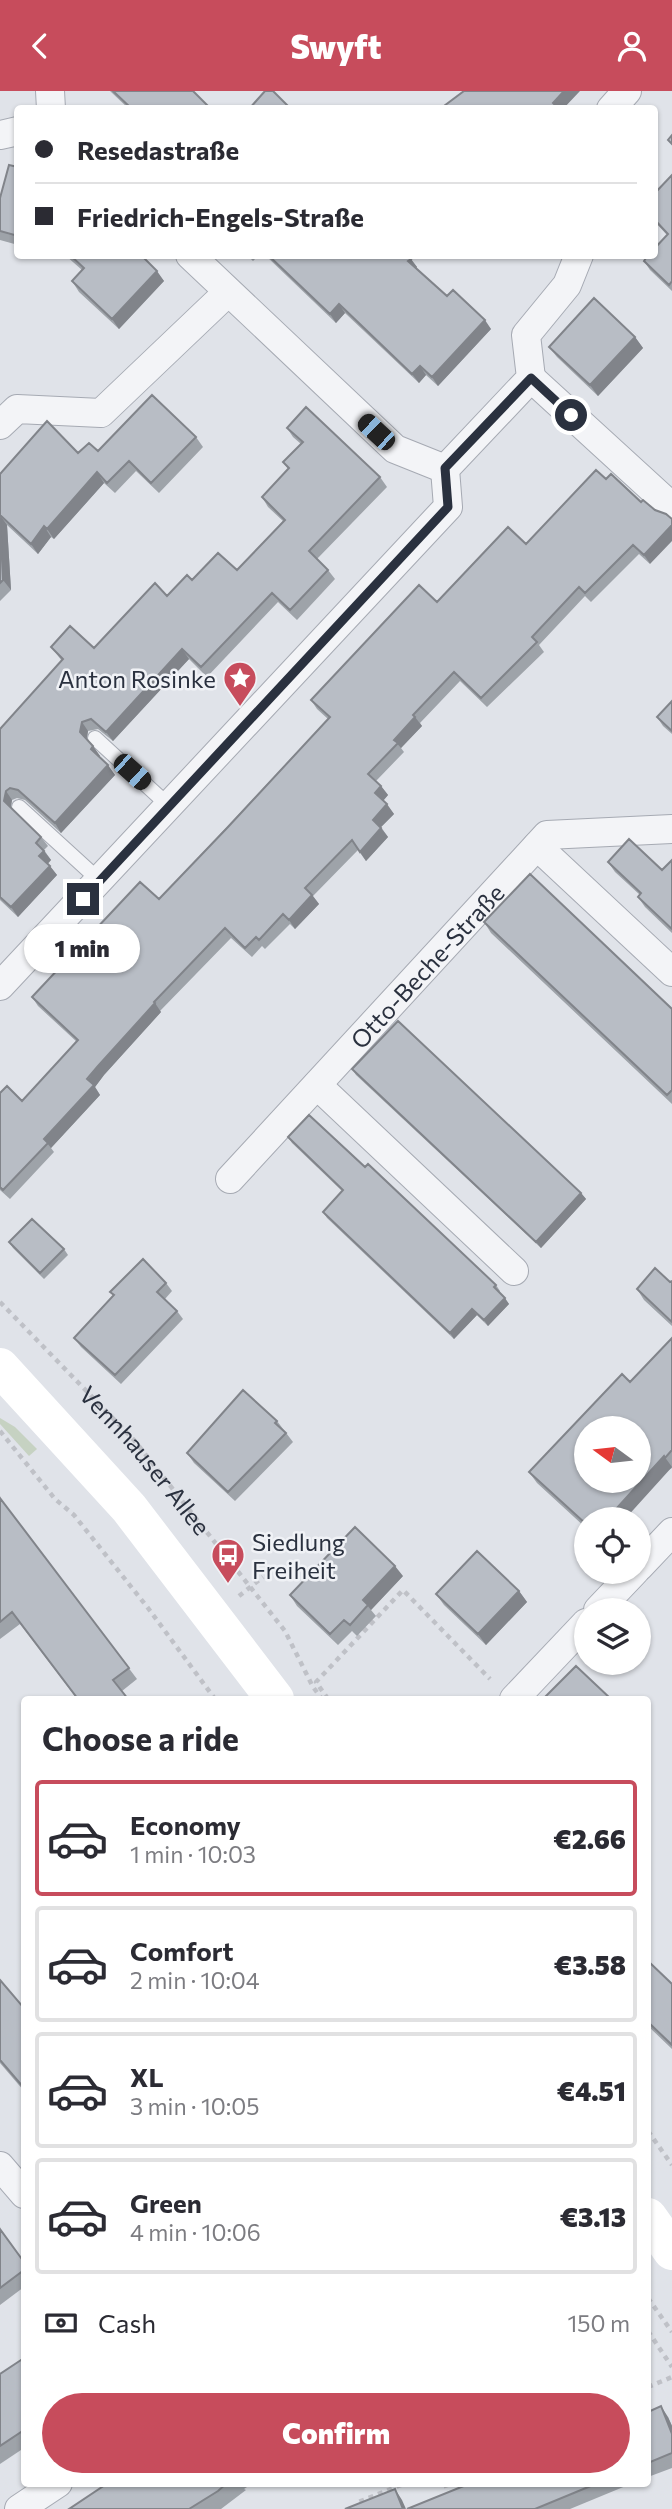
<!DOCTYPE html>
<meta charset="utf-8">
<style>
:root{--surface:#fff;--page:#f7f7f7;--text:#2b2b33;--muted:#7c7c81;--line:#e1e1e2;--accent:#c74c5c}
body{margin:0;font-family:Commissioner,sans-serif;background:var(--page);color:var(--text);height:100vh;display:flex;flex-direction:column;font-size:26px;white-space:nowrap}
*{box-sizing:border-box;margin:0}
p{font-size:23px;color:var(--muted)}
.icon{flex:none;width:38px;height:38px;fill:none;stroke:currentColor;stroke-width:2;stroke-linecap:round;stroke-linejoin:round}
.map{position:relative;flex:1;overflow:hidden}
.drawer{position:absolute;left:21px;top:1605px;width:630px;height:791px;display:flex;flex-direction:column;background:var(--surface);border-radius:7px;box-shadow:0 2px 5px #0004}
.drawer>*{flex:none}
.hud{position:absolute;left:14px;top:14px;width:644px;height:154px;border-radius:7px;box-shadow:0 2px 5px #0004;display:grid;align-content:center;height:154px;padding:0 21px;background:var(--surface)}
.needle{width:46px;rotate:285deg}
.tools{position:absolute;left:574px;top:1325px;display:grid;gap:14px}
.tools a{display:grid;place-items:center;width:77px;height:77px;border-radius:50%;background:var(--surface);box-shadow:0 2px 5px #0004;font-size:35px}
.end{position:absolute;width:32px;height:32px;margin:-16px;border:9px solid #2a313f;background:#fff;box-shadow:0 0 0 4px #fff}
.from{border-radius:50%}
.bubble{position:absolute;height:49px;border-radius:24px;background:var(--surface);box-shadow:0 2px 5px #0004;font-size:23px;font-weight:800;line-height:49px;text-align:center}
.car{position:absolute;width:21px;height:42px;margin:-21px -10px;border-radius:9px;box-shadow:0 0 5px 2px #0007;background:linear-gradient(#222 24%,#8ab4d8 0 40%,#222 0 76%,#8ab4d8 0 86%,#222 0)}
.hud b{display:flex;align-items:center;gap:24px;height:66px;font-size:26px}
.hud b+b{border-top:2px solid var(--line)}
.hud i{width:18px;height:18px;background:var(--text)}
ul{padding:0;list-style:none}
li{display:flex;align-items:center;gap:21px;height:116px;margin:0 14px 10px;padding:0 7px;border:4px solid var(--line);border-radius:7px}
li div{flex:1}
li b{display:block;font-size:26px}
li em{font-style:normal;font-weight:800}
li.on{border-color:var(--accent)}
li>.icon{width:63px;height:63px;stroke-width:1.5}
h2{padding:0 21px;font-size:32px;line-height:84px}
.pay{display:flex;align-items:center;gap:18px;height:77px;padding:0 21px;font-size:26px}
.pay p{margin-inline-start:auto}
.primary-button{display:flex;gap:14px;margin-top:auto;padding:14px 21px}
.primary-button a{flex:1;height:80px;border-radius:42px;background:var(--accent);color:#fff;font-size:28px;font-weight:800;line-height:80px;text-align:center}
header{display:flex;justify-content:space-between;align-items:center;height:91px;padding:0 21px;background:var(--accent);color:#fff;font-size:32px;font-weight:800}
.map>svg:first-child{display:block}
</style>
<header><svg class="icon" aria-label="back" viewBox="0 0 24 24"><path d="M15 5l-7 7 7 7"/></svg>Swyft<svg class="icon" aria-label="person" viewBox="0 0 24 24"><circle cx="12" cy="8" r="4"/><path d="M4 21q1-7 8-7t8 7"/></svg></header>
<div class="map">
<svg width="672" height="2418" viewBox="0 0 672 2418">
<rect width="100%" height="100%" fill="#e0e3e9"/>
<path fill="#c6d2c2" d="M0 1327 15 1336 37 1358 29 1365 0 1333Z"/>
<g fill="none" stroke-linecap="round" stroke-linejoin="round">
<defs>
<path id="lane" d="M95 647 169 715
M19 716 100 790"/>
<g id="street">
<path d="M50 0 51 18"/>
<path d="M611 18 627 0"/>
<path d="M0 44 18 40"/>
<path d="M190 164 395 358 445 378"/>
<path d="M531 287 672 416"/>
<path d="M0 334 17 318 101 322 228 201"/>
<path d="M537 755 672 881"/>
<path d="M0 895 448 416 445 378 531 287 526 244 567 194 579 164"/>
<path d="M317 994 514 1180"/>
<path id="s2" d="M230 1088 547 744 672 738"/>
<path d="M639 1476 672 1441"/>
<path d="M598 1519 635 1480"/>
<path d="M514 1608 586 1532"/>
<path d="M0 2075 24 2103"/>
<path d="M19 2418 58 2392"/>
</g>
</defs>
<use href="#lane" stroke="#a6aab3" stroke-width="16"/>
<use href="#street" stroke="#a6aab3" stroke-width="30"/>
<g stroke="#bfc1c7" stroke-width="4.5" stroke-dasharray="5 5" stroke-linecap="butt">
<path id="s1" d="M0 1211 134 1349 285 1540 313 1596 322 1608"/>
<path d="M0 1340 55 1408 74 1424 148 1517 215 1608"/>
<path d="M239 1505 263 1486"/>
<path d="M328 1608 316 1591 403 1499 490 1588"/>
<path d="M648 2040 672 2074"/>
<path d="M648 2207 672 2241"/>
<path d="M648 2240 672 2276"/>
<path d="M648 2296 672 2286"/>
<path d="M445 2392 449 2405"/>
<path d="M358 2418 356 2412 406 2392"/>
</g>
<use href="#lane" stroke="#f3f4f7" stroke-width="14"/>
<use href="#street" stroke="#f3f4f7" stroke-width="28"/>
<path stroke="#fff" stroke-width="38" d="M0 1276 129 1417 275 1608
M648 2126 672 2160"/>
</g>
<path fill="#9ea3a9" d="M110 0H193L211 18H129Z
M18 76V154L0 149V107Z
M672 84V200L650 179 644 170 667 144 654 130V103Z
M65 164H141L164 190 119 238 79 201 72 190 82 179Z
M247 164H259L253 170Z
M265 164H407L417 176 416 177 447 205 491 238 438 295 426 284 419 292 345 222 336 232Z
M635 246 643 257 598 305 557 266 549 256Z
M287 337 380 386 387 396 317 468 328 479 335 488 297 529 278 511 207 586 189 568 113 650 98 638 88 640 87 648 93 655 100 665H99L115 684 61 742 25 709 17 707 12 709 11 717 41 746 48 755 44 759 51 769 48 773 57 784 18 826 0 809V638L62 570 51 556 94 557 192 489 237 479 283 430 268 416 262 406 288 378 283 371 301 353 293 346Z
M196 346 203 356 159 402 136 380 115 402 104 392 54 448 51 446 38 463 7 434 11 499 0 510V383L78 362 98 360Z
M596 379 650 473 639 463 591 511 585 505 539 554 544 561 487 616 460 590 420 632 422 635 401 657 404 661 376 690 381 695 388 704 383 710 394 723 381 736 388 746 366 770 358 759 313 805 319 813 295 838 290 833 265 858 262 855 252 866 231 847 160 920 161 921 104 984 95 996 100 1004 51 1057 54 1061 10 1108 0 1099V1002L22 1010 77 951 38 915 32 906 159 808 328 628 317 618 311 609 437 511 526 453Z
M672 610V643L663 635 657 626Z
M672 769V842L645 816 638 806 640 804 615 781 608 771 662 779Z
M484 831 672 918V1013L491 842Z
M352 978 581 1102 586 1108 541 1157 356 984Z
M288 1046 365 1076 496 1194 500 1200 499 1201 509 1213 488 1235 477 1224 454 1248 327 1127 323 1121 342 1100 292 1052Z
M9 1151 64 1158 68 1164 44 1188 13 1157Z
M672 1190V1235L644 1209 637 1198 670 1191Z
M166 1192 172 1200 165 1208 177 1220 183 1228 121 1293 81 1256 74 1247 113 1204 110 1201Z
M672 1247V1377L586 1428V1437L537 1392 529 1381 630 1291Z
M277 1330 293 1351 235 1410 194 1372 187 1362Z
M0 1407 137 1588 122 1600 128 1608H77L20 1533 0 1548Z
M403 1485 371 1519 376 1525 357 1545 352 1540 338 1554 297 1515 290 1504Z
M519 1500 527 1511 486 1554 444 1514 436 1503Z
M648 1870 672 1893V1958L648 1935Z
M0 1889 24 1917V2000L0 1972Z
M0 2138 24 2171V2196L0 2214Z
M24 2267V2357L0 2373V2283Z
M648 2321 668 2326 672 2335V2377L648 2386Z
M108 2392H253L244 2398 246 2399 221 2418H69Z
M471 2392H633L570 2418H407Z"/>
<path fill="#81848a" d="M564 0H580L563 18H553V12Z
M411 168 417 176 415 179 408 170Z
M157 180 164 190 119 238 112 228Z
M339 213 345 222 336 232 330 223Z
M485 229 491 238 438 295 432 286Z
M635 246 643 257 598 305 590 294Z
M420 275 426 284 419 292 412 283Z
M97 381 104 392 54 448 47 438Z
M0 424 7 434 11 499 3 489Z
M672 434V450L650 473 644 464Z
M44 435 51 446 38 463 31 453Z
M182 558 189 568 113 650 106 641Z
M415 626 422 635 401 657 394 649Z
M82 631 88 640 86 651 80 641Z
M93 655 100 665 98 667 91 658Z
M108 674 115 684 61 742 55 732Z
M381 695 388 704 382 711 375 702Z
M6 700 12 709 10 720 4 710Z
M387 713 394 723 379 738 373 729Z
M381 737 388 746 366 770 360 761Z
M44 760 51 769 46 774 39 765Z
M50 775 57 784 18 826 11 816Z
M312 804 319 813 295 838 289 829Z
M155 912 161 921 104 984 95 996 100 1004 51 1057 44 1048 98 975Z
M581 1102 586 1108 541 1157 536 1151Z
M505 1207 509 1213 488 1235 484 1229Z
M472 1218 477 1224 454 1248 450 1242Z
M664 1365 672 1376 625 1428H607Z
M395 1475 403 1485 371 1519 363 1509Z
M519 1500 527 1511 486 1554 478 1543Z
M661 2315 668 2326 672 2335V2343Z
M395 2398 402 2409 406 2418H403Z"/>
<path fill="#b8bdc5" stroke="#81848a" stroke-width="2" fill-rule="evenodd" d="M113 0H193L211 18H132Z
M265 0H273L291 18H249Z
M464 0H564L553 12 556 15 553 18H440Z
M672 44V53L668 49Z
M9 74 18 76V145L0 140V107Z
M672 84V190L669 194 644 170 648 164H654V158L668 143 654 128V103Z
M70 164H141L157 180 112 228 72 190 84 177Z
M268 164H407L411 168 408 170 447 205 453 199 485 229 432 286 420 275 412 283 339 213 330 223Z
M594 207 635 246 590 294 549 256Z
M152 304 196 346 151 392 129 370 107 392 97 381 47 438 44 435 31 453 0 424V383L47 330 78 362 89 352 98 360Z
M306 316 380 386 309 460 328 479 290 519 272 502 201 576 182 558 106 641 91 628 82 631 80 641 93 655 91 658 108 674 55 732 18 699 10 697 6 700 4 710 41 746 36 752 44 760 39 765 50 775 11 816 0 806V638L63 568 51 556 70 535 94 557 155 492 167 505 187 484 192 489 218 462 237 479 285 429 262 406 289 377 283 371 303 351 287 337Z
M596 379 606 388 611 383 641 411 643 409 655 419 666 423 672 428V434L644 464 633 454 585 502 579 496 532 546 537 551 481 607 454 581 413 624 415 626 394 649 398 652 368 683 381 695 375 702 387 713 373 729 381 737 360 761 352 749 305 797 312 804 289 829 283 823 259 849 256 846 245 857 225 837 154 911 155 912 98 975 87 988 94 994 44 1048 48 1052 3 1099 0 1096V1002L7 995 22 1010 78 949 32 906 140 791 159 808 228 736 330 626 311 609 419 494 437 511 508 436 526 453Z
M0 427 3 489 0 492Z
M672 610V640L657 626Z
M629 748 662 779 672 769V838L638 806 641 802 608 771Z
M530 783 672 918V999L667 1004 484 831Z
M398 930 581 1102 536 1151 352 978Z
M309 1024 365 1076 368 1073 496 1194 494 1196 505 1207 484 1229 472 1218 450 1242 323 1121 343 1099 288 1046Z
M32 1128 64 1158 40 1182 9 1151Z
M143 1168 166 1192 157 1201 177 1220 115 1284 74 1247 114 1204 110 1201Z
M655 1177 670 1191 672 1190V1231L637 1198Z
M672 1247V1359L665 1367 664 1365 607 1428H586V1433L529 1381 622 1283 630 1291ZM586 1337H639V1390H586Z
M243 1299 277 1330 275 1332 286 1342 228 1401 187 1362Z
M0 1407 129 1577 113 1589 128 1608H78L12 1521 0 1531Z
M355 1436 395 1475 363 1509 368 1514 350 1534 344 1529 330 1543 290 1504Z
M477 1460 519 1500 478 1543 436 1503Z
M576 1575 611 1608H543Z
M648 1870 672 1893V1954L648 1931Z
M0 1889 24 1917V1997L0 1969Z
M0 2138 24 2171V2179L0 2197Z
M24 2267V2339L0 2355V2283Z
M661 2315 672 2343V2362L648 2372V2321Z
M108 2392H227L218 2400 189 2418H69Z
M471 2392H598L535 2418H407Z
M395 2398 403 2418H345Z"/>
<g fill="none" stroke-linecap="round" stroke-linejoin="round">
<path stroke="#2a313f" stroke-width="9" d="M83 808 448 416 445 377 531 287 571 324"/>
</g>
<defs>
<symbol id="sight-pin" viewBox="-11 -11 22 30"><path d="M0 17L-7.5 6A9.5 9.5 0 1 1 7.5 6Z" fill="#c74c5c" stroke="#f0f2f6"/><path d="M0-6L1.8-2.2L6-1.7L2.9 1.2L3.7 5.4L0 3.3L-3.7 5.4L-2.9 1.2L-6-1.7L-1.8-2.2Z" fill="#fff"/></symbol>
<symbol id="bus-pin" viewBox="-11 -11 22 30"><path d="M0 17L-7.5 6A9.5 9.5 0 1 1 7.5 6Z" fill="#c74c5c" stroke="#f0f2f6"/><path d="M-5-6H5V4H4V6H2V4H-2V6H-4V4H-5ZM-3.5-4V0h7V-4ZM-3.5 1.2v1.5H-2V1.2ZM2 1.2v1.5H3.5V1.2Z" fill="#fff"/></symbol>
</defs>
<g fill-rule="evenodd">
<use href="#sight-pin" x="221" y="568" width="38" height="52"/>
<use href="#bus-pin" x="209" y="1445" width="38" height="52"/>
</g>
<g text-anchor="middle" dominant-baseline="central" stroke-width="5" stroke-linejoin="round" paint-order="stroke">
<g font-size="24" fill="#2a313f" stroke="#f0f2f6" text-anchor="end">
<text x="216" y="587">Anton Rosinke</text>
<text x="252" y="1450" text-anchor="start">Siedlung<tspan x="252" dy="28">Freiheit</tspan></text>
</g>
<g font-size="24" fill="#2a313f" stroke="#f0f2f6">
<text stroke="none"><textPath href="#s2" startOffset="290">Otto-Beche-Straße</textPath></text>
<text stroke="none"><textPath href="#s1" startOffset="215">Vennhauser Allee</textPath></text>
</g>
</g>
</svg>
<div class="tools">
<a><svg class="needle" viewBox="-14 -14 28 28"><path d="M0-13l5 13h-10z" fill="#e53935"/><path d="M0 13l5-13h-10z" fill="#7c7c81"/></svg></a>
<a><svg class="icon" aria-label="locate" viewBox="0 0 24 24"><circle cx="12" cy="12" r="6"/><path d="M12 2v4M12 18v4M2 12h4M18 12h4"/></svg></a>
<a><svg class="icon" aria-label="layers" viewBox="0 0 24 24"><path d="M12 4l9 5-9 5-9-5zM3 14l9 5 9-5"/></svg></a>
</div>
<i class="end from" style="left:571px;top:324px"></i>
<i class="end" style="left:83px;top:808px"></i>
<div class="bubble" style="left:24px;top:833px;width:116px">1 min</div>
<i class="car" style="left:376px;top:341px;rotate:313deg"></i>
<i class="car" style="left:132px;top:681px;rotate:132deg"></i>
<div class="hud">
<b><i class="from"></i>Resedastraße</b>
<b><i></i>Friedrich-Engels-Straße</b>
</div>
<section class="drawer">
<h2>Choose a ride</h2>
<ul>
<li class="on"><svg class="icon" aria-label="car" viewBox="0 0 24 24"><path d="M5 17H2v-5l4-1 3-4h7l3 4 3 1v5h-3M9 17h6M6 11h13"/><circle cx="7" cy="17" r="2"/><circle cx="17" cy="17" r="2"/></svg><div><b>Economy</b><p>1 min · 10:03</p></div><em>€2.66</em></li>
<li><svg class="icon" aria-label="car" viewBox="0 0 24 24"><path d="M5 17H2v-5l4-1 3-4h7l3 4 3 1v5h-3M9 17h6M6 11h13"/><circle cx="7" cy="17" r="2"/><circle cx="17" cy="17" r="2"/></svg><div><b>Comfort</b><p>2 min · 10:04</p></div><em>€3.58</em></li>
<li><svg class="icon" aria-label="car" viewBox="0 0 24 24"><path d="M5 17H2v-5l4-1 3-4h7l3 4 3 1v5h-3M9 17h6M6 11h13"/><circle cx="7" cy="17" r="2"/><circle cx="17" cy="17" r="2"/></svg><div><b>XL</b><p>3 min · 10:05</p></div><em>€4.51</em></li>
<li><svg class="icon" aria-label="car" viewBox="0 0 24 24"><path d="M5 17H2v-5l4-1 3-4h7l3 4 3 1v5h-3M9 17h6M6 11h13"/><circle cx="7" cy="17" r="2"/><circle cx="17" cy="17" r="2"/></svg><div><b>Green</b><p>4 min · 10:06</p></div><em>€3.13</em></li>
</ul>
<div class="pay"><svg class="icon" aria-label="cash" viewBox="0 0 24 24"><path d="M3 7h18v10H3z"/><circle cx="12" cy="12" r="2"/></svg>Cash<p>150 m</p></div>
<div class="primary-button"><a>Confirm</a></div>
</section>
</div>
